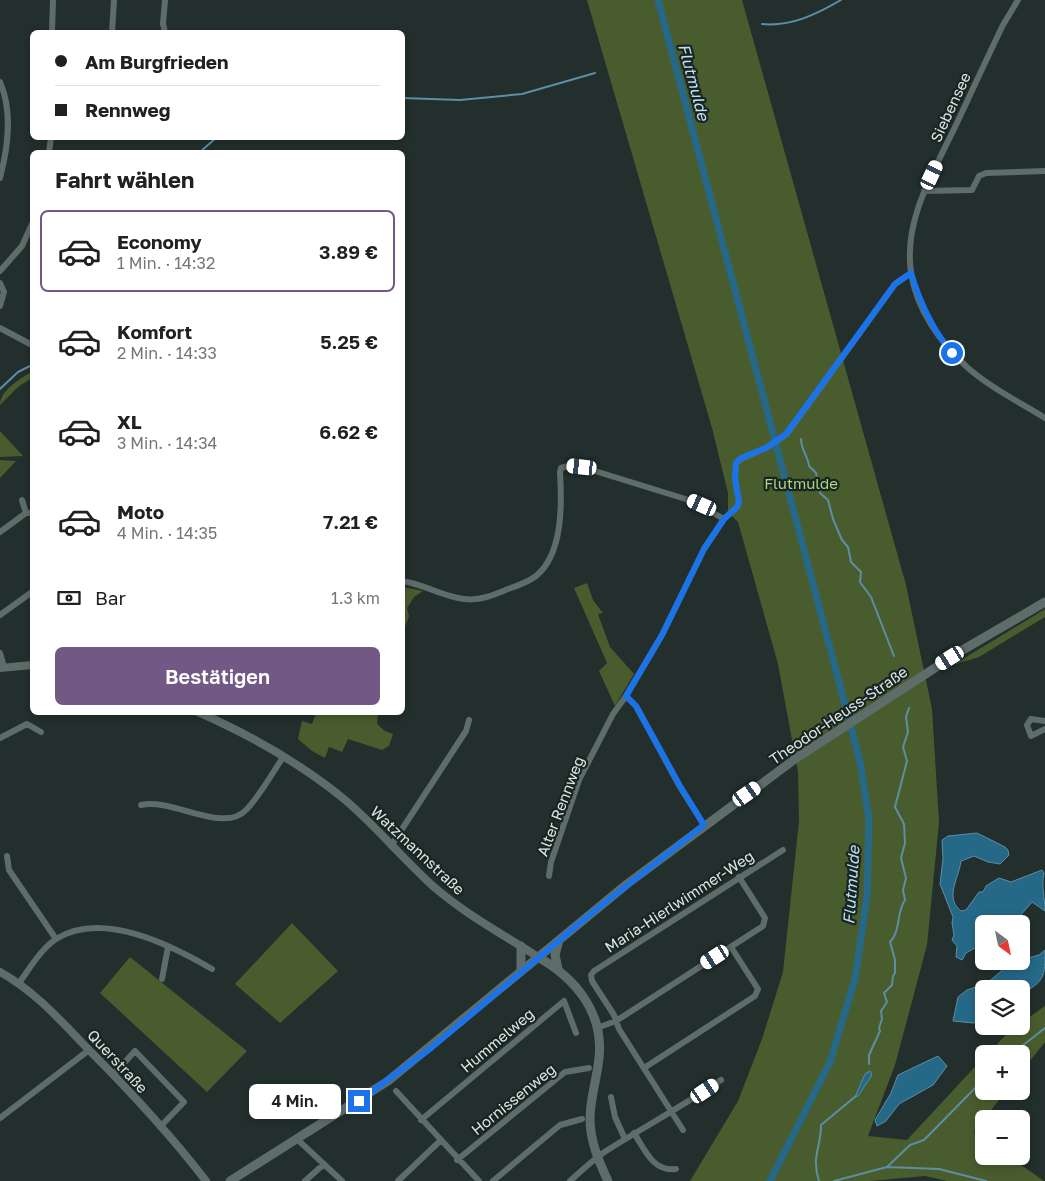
<!DOCTYPE html>
<html lang="de">
<meta charset="utf-8">
<style>
:root{--surface:#fff;--page:#f6f6f6;--text:#202124;--muted:#757577;--line:#e0e0e0;--accent:#725884}
body{margin:0;font-family:"Golos Text",sans-serif;background:var(--page);color:var(--text);height:100vh;display:flex;flex-direction:column;font-size:19px;white-space:nowrap}
*{box-sizing:border-box;margin:0}
p{font-size:16px;color:var(--muted)}
.icon{flex:none;width:28px;height:28px;fill:none;stroke:currentColor;stroke-width:2;stroke-linecap:round;stroke-linejoin:round}
.map{position:relative;flex:1;overflow:hidden}
.details{position:absolute;left:30px;top:150px;width:375px;height:565px;display:flex;flex-direction:column;background:var(--surface);border-radius:8px;box-shadow:0 2px 8px #0003}
.details>*{flex:none}
.top-card{position:absolute;left:30px;top:30px;width:375px;height:110px;border-radius:8px;box-shadow:0 2px 8px #0003;display:grid;align-content:center;height:110px;padding:0 25px;background:var(--surface)}
.needle{width:32px;rotate:147deg}
.fabs{position:absolute;left:975px;top:915px;display:grid;gap:10px}
.fabs a{display:grid;place-items:center;width:55px;height:55px;border-radius:8px;background:var(--surface);box-shadow:0 2px 8px #0003;font-size:25px}
.end{position:absolute;width:22px;height:22px;margin:-11px;border:6px solid #1a73e8;background:#fff;box-shadow:0 0 0 2px #fff}
.from{border-radius:50%}
.bubble{position:absolute;height:35px;border-radius:8px;background:var(--surface);box-shadow:0 2px 8px #0003;font-size:16px;font-weight:600;line-height:35px;text-align:center}
.car{position:absolute;width:15px;height:30px;margin:-15px -8px;border-radius:6px;box-shadow:0 0 4px 1px #0007;background:linear-gradient(#fff 24%,#345 0 40%,#fff 0 76%,#345 0 86%,#fff 0)}
.top-card b{display:flex;align-items:center;gap:18px;height:48px;font-size:19px}
.top-card b+b{border-top:1px solid var(--line)}
.top-card i{width:12px;height:12px;background:var(--text)}
ul{padding:0;list-style:none}
li{display:flex;align-items:center;gap:15px;height:82px;margin:0 10px 8px;padding:0 15px;border:2px solid transparent;border-radius:8px}
li div{flex:1}
li b{display:block;font-size:19px}
li em{font-style:normal;font-weight:600}
li.on{border-color:var(--accent)}
li>.icon{width:45px;height:45px;stroke-width:1.5}
h2{padding:0 25px;font-size:22px;line-height:60px}
.pay{display:flex;align-items:center;gap:12px;height:55px;padding:0 25px;font-size:19px}
.pay p{margin-inline-start:auto}
.primary-button{display:flex;gap:10px;margin-top:auto;padding:10px 25px}
.primary-button a{flex:1;height:58px;border-radius:8px;background:var(--accent);color:#fff;font-size:20px;font-weight:600;line-height:58px;text-align:center}
.map>svg:first-child{display:block}
</style>
<div class="map">
<svg width="1045" height="1181" viewBox="0 0 1045 1181">
<rect width="100%" height="100%" fill="#222f2c"/>
<path fill="#495c2e" d="M587 0H742L906 585 932 709 939 822 927 945 895 1065 868 1136 907 1140 984 1057V1091H1006L974 1132 984 1139V1156H1008L1044 1181H947L925 1176 870 1181H690L738 1101 762 1039 783 972 799 821 798 772 778 664 738 522 728 512V493L712 428Z
M32 372V378L19 386 0 405C0 391 20 378 32 372Z
M0 431 23 456 0 457Z
M0 460 16 461 0 478Z
M587 583 593 600 603 613 598 614 610 647 634 674 615 706 599 671 607 663 574 588Z
M403 587 423 591 414 597 407 608 409 616 403 632Z
M1045 609V617L979 657 953 665Z
M316 713H378L377 724 385 731 393 734 389 746 382 750 348 739 342 752 329 747 325 758 312 751 298 739 302 721 312 724Z
M377 814 397 832 391 834 373 818Z
M292 923 338 971 280 1023 235 984Z
M130 957 247 1051 207 1092 100 993Z
M1045 1006V1042L1021 1072V1054H988C998 1046 1008 1027 1021 1026V1023Z"/>
<path fill="#256888" stroke="#5c8ea4" d="M977 833 1005 847 1008 850 1009 855 1000 864 988 862 974 856 961 861C959 878 944 898 961 911L966 910 979 892H983L986 886 999 878 1011 882 1042 870 1044 873C1041 887 1045 897 1045 911L1032 902 1013 924H984V943L966 953 962 960 956 957 957 946 952 940 954 935 952 923 953 917 940 884 943 859 942 840 948 836Z
M1045 950C1045 977 1045 981 1021 994V989H984V1020L973 1023 953 1021 958 997 967 990 987 983 1005 968 1013 969 1028 958 1039 955Z
M938 1056 947 1066 933 1085 899 1104 886 1121 877 1126 875 1120 891 1093 898 1075Z
M870 1071 872 1075 858 1096 855 1097 865 1074Z"/>
<g fill="none" stroke-linecap="round" stroke-linejoin="round">
<path stroke="#5c8ea4" stroke-width="2" d="M762 24C791 27 817 14 841 0
M402 98 460 100 522 94 595 73
M200 152 216 138
M0 389 18 372 32 365
M801 439C801 450 808 456 809 466L816 473 820 493 828 500 833 519 842 540 848 547 851 562 861 572 860 582 871 597 894 656
M1012 1054 1045 1028
M869 1064V1055L880 1031 879 1028 882 1019 881 1011 887 1002 884 993 892 985 893 976 895 973V960L890 942C901 931 896 913 905 900L903 890 906 878 901 858 905 843 904 824 895 807 907 761 903 747 908 732 906 717 909 708
M887 1167 910 1145 924 1140 984 1079
M819 1181C811 1156 821 1148 821 1125L856 1096
M834 1181 887 1167 939 1169 986 1181"/>
<path stroke="#256888" stroke-width="7" d="M658 0 860 761 869 820 867 896 855 979 830 1062 770 1181"/>
<path stroke="#5f6d6a" stroke-width="6" d="M1018 0 1003 25C987 58 972 91 956 125 935 169 903 220 911 272 916 309 941 344 968 368 991 388 1019 402 1045 418
M52 32 53 0
M112 32 114 0
M165 32 163 24 165 0
M0 82C13 112 8 147 0 178
M49 152 51 138
M924 191 972 190 979 176 986 173 1045 171
M0 271 22 246 32 224
M0 283 4 292 0 306
M0 328 32 345
M22 500 26 513H32
M0 532 26 513
M402 581C424 584 443 597 464 599 480 601 494 595 508 589 517 586 528 582 536 576 563 554 562 504 560 472L561 468 568 466 582 467 692 501 724 519
M0 615 32 592
M0 653 4 667
M626 696 636 706 680 787 704 825
M1045 721 1031 719 1027 725 1031 736 1045 729
M0 738 27 724 41 732
M141 805C173 798 223 834 246 810 260 796 272 773 284 756
M391 846 466 731 469 720
M7 856 9 870 56 939
M549 876 551 862 579 780 613 714 626 696 662 635 704 549 724 519 737 507 739 502 735 479 736 463 741 459 766 448 787 434 895 284 911 273
M162 979 168 947
M19 983C30 968 41 949 56 939 102 910 171 945 212 969
M597 1028 616 1021 763 926 765 918 739 877
M644 1068 755 996 758 989 731 947
M114 1074 135 1051 184 1102 160 1127
M396 1091 479 1181
M611 1097 615 1117 625 1139
M0 1118 89 1050
M421 1120 564 1001 576 1033
M683 1130 619 1029 614 1015 592 981 591 975 594 971 783 850
M634 1133C645 1150 653 1172 676 1169
M298 1140 342 1181
M457 1160 565 1072 589 1068
M305 1181 324 1164
M398 1181 440 1141
M493 1181 560 1125 582 1119
M570 1181C580 1172 595 1158 606 1151 644 1127 683 1106 721 1080"/>
<path stroke="#5f6d6a" stroke-width="8" d="M0 668 32 665
M198 712C250 735 300 763 344 799 376 826 403 859 434 887 468 916 501 933 538 957
M0 972C36 992 61 1021 89 1050 130 1091 170 1134 206 1181"/>
<path stroke="#5f6d6a" stroke-width="9" d="M538 957C575 978 604 1012 599 1058 597 1079 590 1098 590 1119 590 1141 599 1162 608 1181
M558 969 555 955 559 940
M521 971V946
M230 1181 388 1081 627 884 795 759 961 651 1045 602"/>
</g>
<g fill="none" stroke-linecap="round" stroke-linejoin="round">
<path stroke="#1a73e8" stroke-width="6" d="M359 1101 431 1048 593 912 704 825 680 786 636 706 626 696 662 635 704 549 724 519 737 507 739 502 735 479 736 463 741 458 766 448 786 434 895 284 911 273C920 303 932 329 952 353"/>
</g>
<g text-anchor="middle" dominant-baseline="central" stroke-width="4.5" stroke-linejoin="round" paint-order="stroke">
<g font-size="15" fill="#dee6e4" stroke="#182522">
<text transform="translate(950 107) rotate(-65)">Siebensee</text>
<text transform="translate(838 715) rotate(-34)">Theodor-Heuss-Straße</text>
<text transform="translate(560 806) rotate(-69)">Alter Rennweg</text>
<text transform="translate(418 850) rotate(43)">Watzmannstraße</text>
<text transform="translate(679 901) rotate(-33)">Maria-Hierlwimmer-Weg</text>
<text transform="translate(497 1040) rotate(-40)">Hummelweg</text>
<text transform="translate(118 1061) rotate(47)">Querstraße</text>
<text transform="translate(513 1099) rotate(-39)">Hornissenweg</text>
</g>
<g font-size="15" fill="#b2d482" stroke="#182522">
<text x="801" y="483">Flutmulde</text>
</g>
<g font-size="16" font-style="italic" fill="#bee0f4" stroke="#182522">
<text transform="translate(694 82) rotate(75)">Flutmulde</text>
<text transform="translate(851 885) rotate(-86)">Flutmulde</text>
</g>
</g>
</svg>
<div class="fabs">
<a><svg class="needle" viewBox="-14 -14 28 28"><path d="M0-13l5 13h-10z" fill="#e53935"/><path d="M0 13l5-13h-10z" fill="#757577"/></svg></a>
<a><svg class="icon" aria-label="layers" viewBox="0 0 24 24"><path d="M12 4l9 5-9 5-9-5zM3 14l9 5 9-5"/></svg></a>
<a>+</a>
<a>−</a>
</div>
<i class="end from" style="left:952px;top:353px"></i>
<i class="end" style="left:359px;top:1101px"></i>
<div class="bubble" style="left:249px;top:1084px;width:92px">4 Min.</div>
<i class="car" style="left:932px;top:175px;rotate:25deg"></i>
<i class="car" style="left:582px;top:467px;rotate:276deg"></i>
<i class="car" style="left:702px;top:505px;rotate:294deg"></i>
<i class="car" style="left:950px;top:658px;rotate:238deg"></i>
<i class="car" style="left:747px;top:794px;rotate:55deg"></i>
<i class="car" style="left:715px;top:957px;rotate:237deg"></i>
<i class="car" style="left:705px;top:1091px;rotate:56deg"></i>
<div class="top-card">
<b><i class="from"></i>Am Burgfrieden</b>
<b><i></i>Rennweg</b>
</div>
<section class="details">
<h2>Fahrt wählen</h2>
<ul>
<li class="on"><svg class="icon" aria-label="car" viewBox="0 0 24 24"><path d="M5 17H2v-5l4-1 3-4h7l3 4 3 1v5h-3M9 17h6M6 11h13"/><circle cx="7" cy="17" r="2"/><circle cx="17" cy="17" r="2"/></svg><div><b>Economy</b><p>1 Min. · 14:32</p></div><em>3.89 €</em></li>
<li><svg class="icon" aria-label="car" viewBox="0 0 24 24"><path d="M5 17H2v-5l4-1 3-4h7l3 4 3 1v5h-3M9 17h6M6 11h13"/><circle cx="7" cy="17" r="2"/><circle cx="17" cy="17" r="2"/></svg><div><b>Komfort</b><p>2 Min. · 14:33</p></div><em>5.25 €</em></li>
<li><svg class="icon" aria-label="car" viewBox="0 0 24 24"><path d="M5 17H2v-5l4-1 3-4h7l3 4 3 1v5h-3M9 17h6M6 11h13"/><circle cx="7" cy="17" r="2"/><circle cx="17" cy="17" r="2"/></svg><div><b>XL</b><p>3 Min. · 14:34</p></div><em>6.62 €</em></li>
<li><svg class="icon" aria-label="car" viewBox="0 0 24 24"><path d="M5 17H2v-5l4-1 3-4h7l3 4 3 1v5h-3M9 17h6M6 11h13"/><circle cx="7" cy="17" r="2"/><circle cx="17" cy="17" r="2"/></svg><div><b>Moto</b><p>4 Min. · 14:35</p></div><em>7.21 €</em></li>
</ul>
<div class="pay"><svg class="icon" aria-label="cash" viewBox="0 0 24 24"><path d="M3 7h18v10H3z"/><circle cx="12" cy="12" r="2"/></svg>Bar<p>1.3 km</p></div>
<div class="primary-button"><a>Bestätigen</a></div>
</section>
</div>
